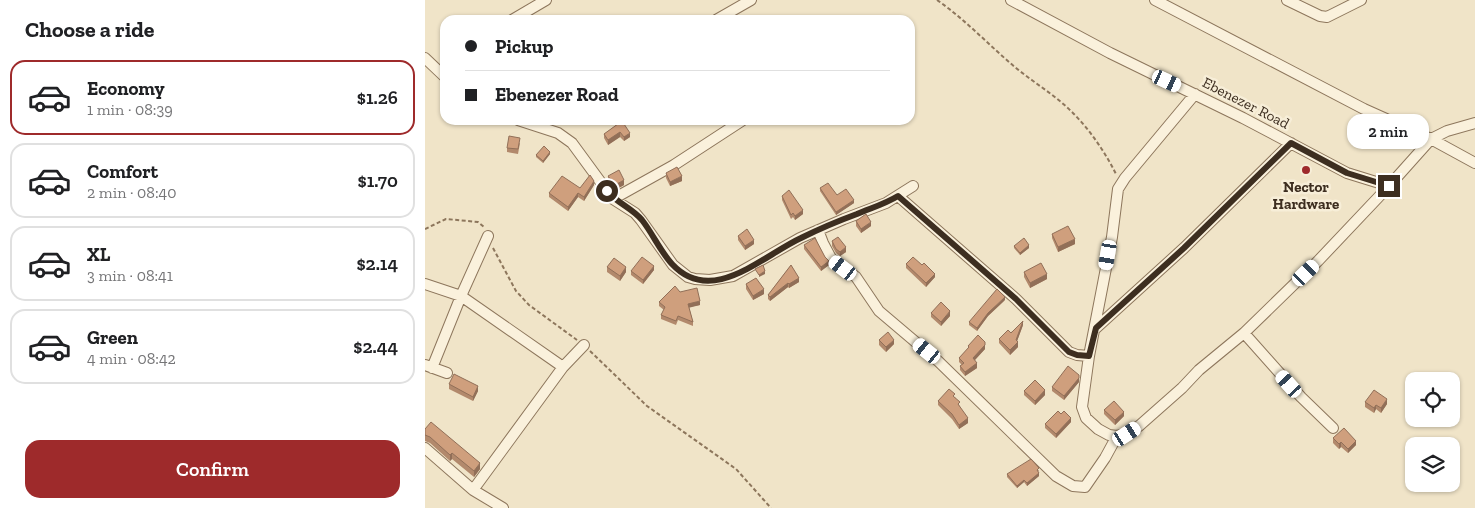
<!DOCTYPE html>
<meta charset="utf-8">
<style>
:root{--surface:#fff;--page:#f6f6f6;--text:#202124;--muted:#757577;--line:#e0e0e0;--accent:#9e2a2b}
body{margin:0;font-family:"Zilla Slab",serif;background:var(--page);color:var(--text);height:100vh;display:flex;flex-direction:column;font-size:19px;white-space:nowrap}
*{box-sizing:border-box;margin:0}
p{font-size:16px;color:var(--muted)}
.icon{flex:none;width:28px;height:28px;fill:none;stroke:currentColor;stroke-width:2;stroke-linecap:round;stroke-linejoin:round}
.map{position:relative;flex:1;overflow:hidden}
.side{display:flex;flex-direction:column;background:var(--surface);width:425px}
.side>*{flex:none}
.hud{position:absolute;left:15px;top:15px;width:475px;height:110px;border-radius:15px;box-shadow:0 1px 4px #0004;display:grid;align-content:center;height:110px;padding:0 25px;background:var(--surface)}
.tools{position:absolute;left:980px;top:372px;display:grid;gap:10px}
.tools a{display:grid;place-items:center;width:55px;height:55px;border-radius:10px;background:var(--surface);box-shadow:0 1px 4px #0004;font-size:25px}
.end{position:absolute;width:22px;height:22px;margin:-11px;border:6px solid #3d2e20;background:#fff;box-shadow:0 0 0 2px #fff}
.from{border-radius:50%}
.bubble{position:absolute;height:35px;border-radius:15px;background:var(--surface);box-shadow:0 1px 4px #0004;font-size:16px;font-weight:600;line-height:35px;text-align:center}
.car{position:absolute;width:15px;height:30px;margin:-15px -8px;border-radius:6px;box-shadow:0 0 4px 1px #0007;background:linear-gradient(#fff 24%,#345 0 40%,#fff 0 76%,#345 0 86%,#fff 0)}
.hud b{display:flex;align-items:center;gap:18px;height:48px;font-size:19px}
.hud b+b{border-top:1px solid var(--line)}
.hud i{width:12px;height:12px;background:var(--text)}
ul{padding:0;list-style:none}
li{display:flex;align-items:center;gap:15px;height:75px;margin:0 10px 8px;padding:0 15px;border:2px solid var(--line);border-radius:15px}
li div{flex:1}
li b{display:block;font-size:19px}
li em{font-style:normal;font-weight:600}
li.current{border-color:var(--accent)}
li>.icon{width:45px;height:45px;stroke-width:1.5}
h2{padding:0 25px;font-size:22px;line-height:60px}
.action{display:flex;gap:10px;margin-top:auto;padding:10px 25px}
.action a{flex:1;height:58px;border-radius:15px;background:var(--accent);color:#fff;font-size:20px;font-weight:600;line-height:58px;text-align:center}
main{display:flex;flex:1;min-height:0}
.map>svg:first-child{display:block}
</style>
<main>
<section class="side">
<h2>Choose a ride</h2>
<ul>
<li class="current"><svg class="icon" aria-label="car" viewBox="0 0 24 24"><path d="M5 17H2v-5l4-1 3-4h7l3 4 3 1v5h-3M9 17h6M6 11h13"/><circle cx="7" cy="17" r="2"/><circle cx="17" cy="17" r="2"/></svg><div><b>Economy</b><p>1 min · 08:39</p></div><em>$1.26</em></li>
<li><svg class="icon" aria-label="car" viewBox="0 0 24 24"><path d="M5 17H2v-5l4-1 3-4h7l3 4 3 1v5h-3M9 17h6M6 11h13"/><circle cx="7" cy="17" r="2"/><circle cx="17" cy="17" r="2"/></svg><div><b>Comfort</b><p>2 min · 08:40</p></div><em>$1.70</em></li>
<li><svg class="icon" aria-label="car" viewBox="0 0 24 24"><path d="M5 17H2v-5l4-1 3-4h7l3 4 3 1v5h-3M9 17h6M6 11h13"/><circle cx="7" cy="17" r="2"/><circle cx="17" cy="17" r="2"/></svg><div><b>XL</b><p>3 min · 08:41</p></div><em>$2.14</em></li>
<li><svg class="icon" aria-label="car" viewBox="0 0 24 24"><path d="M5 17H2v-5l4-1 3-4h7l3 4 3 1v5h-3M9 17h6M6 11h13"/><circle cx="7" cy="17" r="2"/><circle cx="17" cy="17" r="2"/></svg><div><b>Green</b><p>4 min · 08:42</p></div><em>$2.44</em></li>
</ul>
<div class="action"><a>Confirm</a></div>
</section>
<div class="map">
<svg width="1050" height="508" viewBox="0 0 1050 508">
<rect width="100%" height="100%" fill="#f0e4c8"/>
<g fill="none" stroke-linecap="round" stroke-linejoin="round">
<defs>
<path id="street" d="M586 0 685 53 818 118 922 173 964 186
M730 0 939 109 1006 139 1050 163
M862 0 895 16 902 17 936 0
M87 20 121 0
M291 20 326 0
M0 58 20 77
M770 94 700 178 693 189 687 237 664 356 657 407 661 418 673 429 684 435 692 436 702 434 714 426 757 388 774 370 819 333 893 261 964 186 1006 139 1022 131 1050 123
M93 120 133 133 147 143 188 199 210 213 216 220 248 265 263 277 270 279 285 280 308 276 375 238 419 219 461 203 488 186
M473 196 591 299 644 352 652 355 664 356
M188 199 249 165 318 120
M393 230 398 243 406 258 431 277 454 311 513 361 631 476 648 486 660 487 680 458 692 436
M0 284 36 296 138 367
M671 328 759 248 866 143
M819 333 876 397 908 428
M0 365 22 373
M7 368 36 296 63 236
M0 448 48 490 78 508
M48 490 138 367 159 345"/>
</defs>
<use href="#street" stroke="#8d765c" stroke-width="12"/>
<path stroke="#8d765c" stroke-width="2" stroke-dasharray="4 2.5" stroke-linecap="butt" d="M512 0C538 18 560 41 584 62 604 80 628 93 647 112 665 130 680 152 691 174
M0 229 21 219 53 222 59 227
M68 248 91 291 104 305 152 340
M165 351 222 406 311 469 346 508"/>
<use href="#street" stroke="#faf1dc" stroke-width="10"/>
</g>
<path fill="#b2896c" d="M197 121 205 137 199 141 195 137 183 145 179 138V134Z
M95 143 93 154 82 152V148Z
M125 154 118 163 111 157V155Z
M241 173 257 181 245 186 241 178Z
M183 176 199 185 190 190 183 181Z
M169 185 159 201 153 197 143 211 124 197V193L155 188Z
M395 188 412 195 429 203 411 215 395 191Z
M357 196 378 214 370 220 368 217 366 219 357 200Z
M431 221 446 226 436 233 431 226Z
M627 234 650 244 633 252 627 238Z
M313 236 329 244 320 250 313 240Z
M407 241 421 252 415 256 411 253 407 246Z
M379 245 404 265 396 271 379 249Z
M589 246 604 248 595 255 589 248Z
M481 264 510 277 501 287 481 268Z
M366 265 374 282 364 288 363 287 345 301 343 299V295Z
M182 267 201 272 195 281 182 272Z
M229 270 218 284 206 275V271Z
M599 272 622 279 605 288 599 277Z
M321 284 339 294 328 300 321 289Z
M255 292 275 305 264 307 268 322V326L253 320 251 325 236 319V315L239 310 234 306V302Z
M580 300 563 316 552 331 544 325V322Z
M506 313 525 316 516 326 506 317Z
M598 325 592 341 593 347 585 355 574 343V339Z
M454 340 469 344 461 352 454 345Z
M543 346H560V349L550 360 552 368 540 376 535 370V366L537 365 534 362V358L543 349Z
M654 382 639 400 627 391V387Z
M24 384 53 391 48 401 24 389Z
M599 391 620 395 610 405 599 395Z
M530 397 543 423 534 429 527 419 513 405V401Z
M940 402 962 404 956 413 951 409 949 413 940 407Z
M679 410 699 416 690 425 679 414Z
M646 422 631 438 620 428V424Z
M0 429 55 469 49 477 27 459 25 461 5 443 0 441Z
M908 438 931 445 923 453 916 447 914 449 908 443Z
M614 470 613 472 614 476 602 486 599 482 592 488 582 477V474Z"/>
<path fill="#916f58" d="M195 132V137L183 145V140Z
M205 133V137L199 141V137Z
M125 152V154L118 163V161Z
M257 176V181L245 186V182Z
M199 180V185L190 190V185Z
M169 181V185L159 201V197Z
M153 193V197L143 211V207Z
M429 200V203L411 215V212Z
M378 210V214L370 220V216Z
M446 222V226L436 233V229Z
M650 239V244L633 252V247Z
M329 240V244L320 250V246Z
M604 245V248L595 255V253Z
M421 247V252L415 256V252Z
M404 261V265L396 271V267Z
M229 266V270L218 284V280Z
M201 267V272L195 281V276Z
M340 271V274L334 277V275Z
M510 274V277L501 287V283Z
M622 274V279L605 288V283Z
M374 278V282L364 288V284Z
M363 283V287L345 301V297Z
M339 289V294L328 300V296Z
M580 297V300L563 316 552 331V328L563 313Z
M275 301V305L263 308V304Z
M525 311V316L516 326V322Z
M598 321V325L591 344V340Z
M469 340V344L461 352V347Z
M560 342V349L548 362V358Z
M593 342V347L585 355V350Z
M552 363V368L540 376V372Z
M654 375V382L639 400V396Z
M53 386V391L48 401V397Z
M620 390V395L610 405V401Z
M962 399V404L956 413V408Z
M951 405V409L949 413V408Z
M699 412V416L690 425V420Z
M543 418V423L534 429V425Z
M646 418V422L631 438V434Z
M931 441V445L923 453V449Z
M916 442V447L914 449V444Z
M27 453V459L25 461V455Z
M55 463V469L49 477V471Z
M614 473V476L602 486V483Z
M599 480V482L592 488V486Z"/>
<path fill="#cf9f7d" stroke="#916f58" d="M197 121 205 133 199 137 195 132 183 140 179 134Z
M84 136 95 138 93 149 82 148Z
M119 146 125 152 118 161 111 155Z
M252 167 257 176 245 182 241 173Z
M194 170 199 180 190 185 183 176Z
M165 175 169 181 159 197 153 193 143 207 124 193 137 176 155 188Z
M403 183 412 195 421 189 429 200 411 212 395 188Z
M364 190 378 210 370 216 368 213 366 215 357 196Z
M441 214 446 222 436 229 431 221Z
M643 226 650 239 633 247 627 234Z
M322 229 329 240 320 246 313 236Z
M413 237 421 247 415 252 411 249 407 241Z
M390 238 400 257 404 261 396 267 379 245Z
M599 238 604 245 595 253 589 246Z
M217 257 229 266 218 280 206 271Z
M488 257 497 265 499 263 510 274 501 283 481 264Z
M189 258 201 267 195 276 182 267Z
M616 263 622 274 605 283 599 272Z
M338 265 340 271 334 275 330 269Z
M366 265 374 278 364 284 363 283 345 297 343 295Z
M331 278 339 289 328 296 321 284Z
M250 286 255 292 272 288 275 301 263 304 268 322 253 316 251 321 236 315 240 307 234 302Z
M572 289 580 297 563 313 552 328 544 322Z
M516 302 525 311 516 322 506 313Z
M598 321 591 340 593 342 585 350 574 339 583 330 586 333Z
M463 332 469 340 461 347 454 340Z
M553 335 560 342V345L548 358 552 363 540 372 535 366 539 363 534 358 544 347 543 346Z
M643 366 654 375V378L639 396 627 387Z
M29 374 53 386 48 397 24 384Z
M610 380 620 390 610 401 599 391Z
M524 389 530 394 528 396 535 402 533 404 543 418 534 425 527 414 513 401Z
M949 390 962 399 956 408 951 405 949 408 940 402Z
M689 401 699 412 690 420 679 410Z
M633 411 636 414 639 411 646 418 631 434 620 424Z
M6 422 55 463 49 471 27 453 25 455 5 437 0 435V429Z
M919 428 931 441 923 449 916 442 914 444 908 438Z
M606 459 614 468 612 470 614 473 602 483 599 480 592 486 582 474Z"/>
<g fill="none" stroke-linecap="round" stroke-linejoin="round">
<path stroke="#3d2e20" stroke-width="6" d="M182 191C192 203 207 208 217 220 228 234 235 251 247 264 287 307 337 256 376 238 394 229 413 221 432 214 446 208 460 204 473 196L591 299 644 352 652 355 664 356 671 328 759 248 866 143 922 173 964 186"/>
</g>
<circle fill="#9e2a2b" stroke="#f7eed8" stroke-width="2" cx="881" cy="170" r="5"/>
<g text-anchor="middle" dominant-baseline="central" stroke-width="5" stroke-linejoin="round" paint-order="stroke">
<g font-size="15" fill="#3d2e20" stroke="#f7eed8">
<text transform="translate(821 103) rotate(27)">Ebenezer Road</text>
</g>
<g font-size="15" font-weight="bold" fill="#3d2e20" stroke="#f7eed8">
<text x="881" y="187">Nector<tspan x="881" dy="17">Hardware</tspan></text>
</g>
</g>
</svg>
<div class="tools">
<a><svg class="icon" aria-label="locate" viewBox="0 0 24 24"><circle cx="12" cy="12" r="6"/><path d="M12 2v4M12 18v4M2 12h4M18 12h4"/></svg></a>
<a><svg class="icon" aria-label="layers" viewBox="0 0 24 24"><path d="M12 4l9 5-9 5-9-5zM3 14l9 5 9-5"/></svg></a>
</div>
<i class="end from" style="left:182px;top:191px"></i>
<i class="end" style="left:964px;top:186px"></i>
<div class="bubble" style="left:922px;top:114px;width:82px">2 min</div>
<i class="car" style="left:742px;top:81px;rotate:115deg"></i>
<i class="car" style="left:683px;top:255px;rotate:190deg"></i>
<i class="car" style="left:418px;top:268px;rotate:307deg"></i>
<i class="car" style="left:881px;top:273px;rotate:46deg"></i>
<i class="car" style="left:502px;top:351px;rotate:309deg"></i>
<i class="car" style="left:864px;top:384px;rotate:318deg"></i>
<i class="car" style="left:702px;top:434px;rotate:57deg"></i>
<div class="hud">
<b><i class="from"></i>Pickup</b>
<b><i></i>Ebenezer Road</b>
</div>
</div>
</main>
